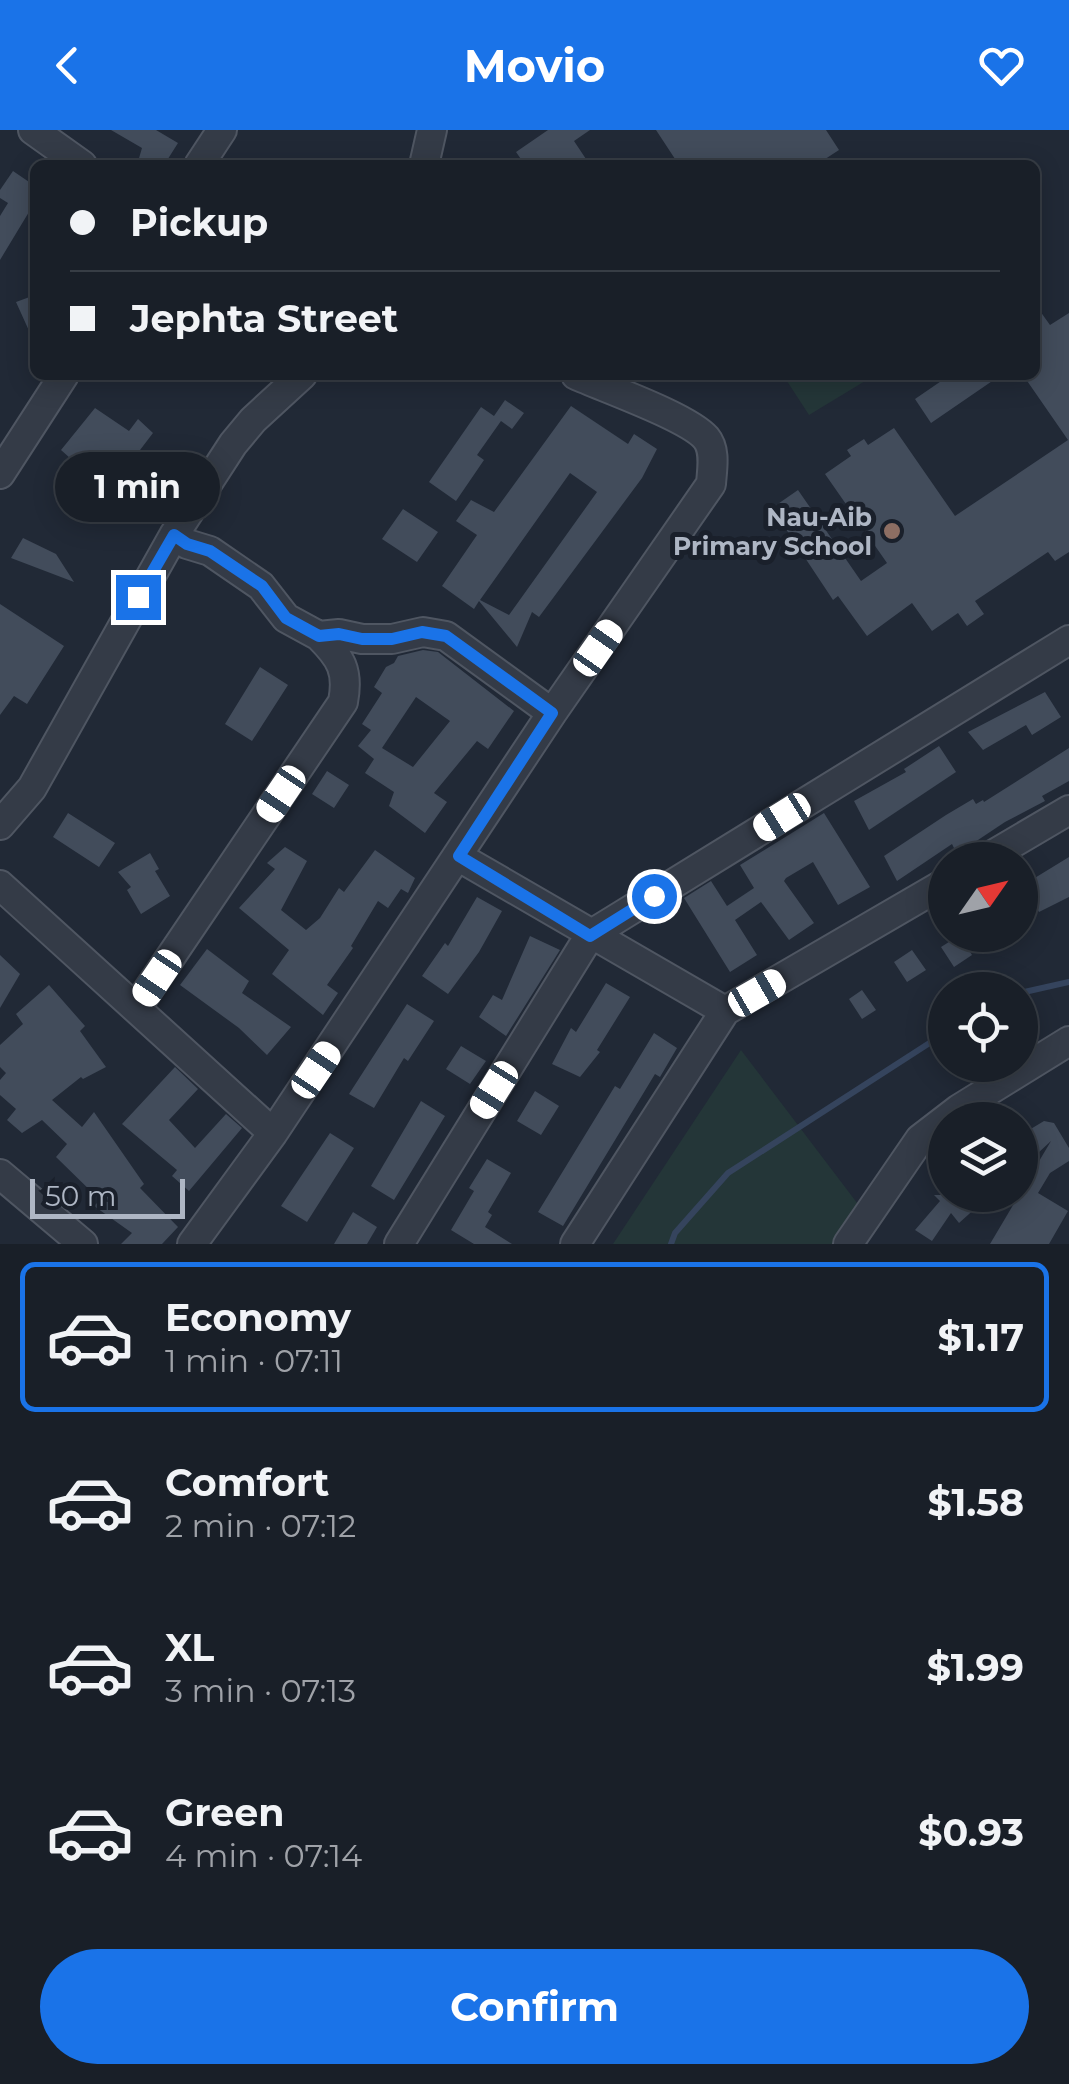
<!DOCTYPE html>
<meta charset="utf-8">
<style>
:root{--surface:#191f28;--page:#222730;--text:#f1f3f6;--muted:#9fa2a8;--line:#373d45;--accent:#1a73e8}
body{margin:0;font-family:Montserrat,sans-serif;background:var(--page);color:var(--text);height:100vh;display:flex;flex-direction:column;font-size:38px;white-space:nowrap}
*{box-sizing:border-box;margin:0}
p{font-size:32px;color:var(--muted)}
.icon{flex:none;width:55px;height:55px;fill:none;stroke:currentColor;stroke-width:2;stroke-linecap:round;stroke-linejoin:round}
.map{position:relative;height:1114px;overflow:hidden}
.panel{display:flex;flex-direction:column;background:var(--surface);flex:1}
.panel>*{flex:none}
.top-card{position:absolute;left:30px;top:30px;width:1010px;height:220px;border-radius:15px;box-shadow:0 5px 25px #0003,0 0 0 2px var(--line);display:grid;align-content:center;height:220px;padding:0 40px;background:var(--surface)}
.needle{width:65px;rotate:56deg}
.buttons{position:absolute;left:928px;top:712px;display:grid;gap:20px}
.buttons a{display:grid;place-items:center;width:110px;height:110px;border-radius:50%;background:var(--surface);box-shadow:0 5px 25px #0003,0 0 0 2px var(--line);font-size:50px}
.scale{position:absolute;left:30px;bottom:25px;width:155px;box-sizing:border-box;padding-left:10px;border:5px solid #aeb6c4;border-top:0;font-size:28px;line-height:35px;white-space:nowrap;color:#aeb6c4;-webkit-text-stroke:8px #1a202b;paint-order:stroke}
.end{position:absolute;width:45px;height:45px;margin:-22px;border:12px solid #1a73e8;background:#fff;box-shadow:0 0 0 5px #fff}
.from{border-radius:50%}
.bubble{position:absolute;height:70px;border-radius:35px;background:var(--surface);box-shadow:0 5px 25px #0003,0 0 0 2px var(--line);font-size:32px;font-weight:700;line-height:70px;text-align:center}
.car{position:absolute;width:30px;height:60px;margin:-30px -15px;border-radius:12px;box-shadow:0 0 8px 2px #0007;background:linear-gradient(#fff 24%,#345 0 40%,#fff 0 76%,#345 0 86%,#fff 0)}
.top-card b{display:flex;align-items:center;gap:35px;height:95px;font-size:38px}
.top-card b+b{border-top:2px solid var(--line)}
.top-card i{width:25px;height:25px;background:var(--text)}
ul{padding:18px 0 0;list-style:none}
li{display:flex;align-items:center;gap:30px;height:150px;margin:0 20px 15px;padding:0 20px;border:5px solid transparent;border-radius:15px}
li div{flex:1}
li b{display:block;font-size:38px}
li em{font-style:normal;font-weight:700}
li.selected{border-color:var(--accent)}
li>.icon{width:90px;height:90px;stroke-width:1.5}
.primary-button{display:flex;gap:20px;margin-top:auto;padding:20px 40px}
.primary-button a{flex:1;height:115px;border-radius:60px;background:var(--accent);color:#fff;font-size:40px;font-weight:700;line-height:115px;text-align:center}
header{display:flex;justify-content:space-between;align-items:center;height:130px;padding:0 40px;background:var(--accent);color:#fff;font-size:45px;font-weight:700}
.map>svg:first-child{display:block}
</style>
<header><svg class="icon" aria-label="back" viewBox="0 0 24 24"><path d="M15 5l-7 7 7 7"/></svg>Movio<svg class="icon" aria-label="heart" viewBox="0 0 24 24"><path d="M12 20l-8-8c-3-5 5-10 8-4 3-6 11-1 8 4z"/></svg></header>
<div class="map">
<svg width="1069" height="1114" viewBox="0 0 1069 1114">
<rect width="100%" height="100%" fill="#212936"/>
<path fill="#243638" d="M783 245H875L809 285Z
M741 920 867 1086 849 1114H613Z"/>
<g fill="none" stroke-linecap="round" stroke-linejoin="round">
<path stroke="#35445d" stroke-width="6" d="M1020 863 1069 852
M671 1114 675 1103 728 1043 945 903"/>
</g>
<path fill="#424c5b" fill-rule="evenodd" d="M111 0H156L178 13 166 32 159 28 155 35H137L142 18Z
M548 0H590L574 11 590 35H525L516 22Z
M656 0H826L839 20 816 35H679Z
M13 41 35 56V72L0 130V86L8 73 0 68V60Z
M35 165V214L16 172Z
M1035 174 1050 195 1069 183V422L1055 431 1048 422 975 471 984 484 967 496 958 483 932 501 912 473 867 506 838 466 833 470 772 378 798 360 861 451 887 433 825 344 851 326 847 320 864 309 868 315 894 298 955 386 1068 310 1023 245H1035Z
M950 245H1001L931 293 915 269Z
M505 270 524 283 512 299 501 291 477 325 484 330 456 371 429 352 481 277 494 286Z
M571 276 628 314 634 304 657 319 642 348 539 487 532 482 517 517 479 471 474 479 442 456 477 405 456 391 471 370 494 382ZM570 343 597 362 509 485 480 470Z
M95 278 129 301 138 289 153 303 108 362 61 320Z
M403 379 438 402 417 432 382 409Z
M23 408 56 424 74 452 11 428Z
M0 474 64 516 27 574 14 566 0 585Z
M423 520 438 522 514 581 488 619 477 611 434 663 447 672 425 703 389 676 394 662 365 643 374 629 358 616 371 600 362 594 382 563 374 557 386 537 394 533 398 526ZM416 567 450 591 413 637 382 618Z
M260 537 288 555 252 611 225 594Z
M1045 562 1061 587 1032 605 1026 595 983 620 968 602Z
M939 616 956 642 869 700 854 671 906 642 904 639Z
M1069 618V651L1042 666 1045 671 1005 692 957 724 952 714 897 751 884 726 946 685 973 669 976 674 983 670 984 672Z
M327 641 349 655 334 678 312 664Z
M68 683 115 713 99 737 53 707Z
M824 683 870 757 838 775 813 732 786 748 784 751 814 793 789 810 761 772 735 790 757 825 730 842 684 768 711 751 727 776 754 758 740 735Z
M285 717 307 731 281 780 306 800 320 788 339 758 344 762 375 720 415 748 408 763 401 759 388 778 378 771 351 816 353 818 327 855 338 863 323 885 272 844 289 820 239 778 275 739 267 733Z
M150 723 159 739 155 741 170 766 141 784 127 760 131 757 118 742Z
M1069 727V767L1039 782 1035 775 1020 785V757Z
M477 767 502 781 479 822 448 864 422 846 445 813 448 816Z
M960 805 972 825 954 837 941 817Z
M530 806 560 820 506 906 479 887 493 865 502 870Z
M207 819 249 851 242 863 291 897 267 925 239 898 180 855Z
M912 820 926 840 907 852 894 832Z
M0 825 20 844 0 878Z
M606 853 630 867 597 920 600 922 580 947 552 934 571 898 576 902Z
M49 855 85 896 80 901 106 937 83 949 81 947 52 970 82 997 94 982 144 1054 140 1058 178 1097 162 1114H121L132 1103 94 1076 100 1070 56 1027 67 1014 42 990 22 1003 7 990 16 979 0 965V950L6 943 0 937V915L23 894 16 884Z
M862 860 876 880 862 889 849 869Z
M407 874 434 891 408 931 404 928 374 978 349 964Z
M654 903 677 918 660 947 655 944 563 1096 538 1082 615 956 620 959Z
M461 916 486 931 470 954 446 939Z
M175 937 198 959 169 990 195 1018 226 984 242 998 189 1061 172 1046 177 1040 122 994Z
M535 961 559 976 541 1005 517 991Z
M421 971 445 986 394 1070 371 1056Z
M1044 991 1054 993 1069 1018V1031L1050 1043 1038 1063 1068 1081 1049 1114H990L1051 1011 1037 1024 1024 1003Z
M330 1003 354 1018 307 1092 281 1076Z
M487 1029 511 1043 488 1082 492 1085 485 1097 512 1114H474L451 1100 474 1061 469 1058Z
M934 1065H969L978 1076 959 1093 951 1083 932 1111 915 1100 940 1071Z
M353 1082 377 1097 367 1114H334Z"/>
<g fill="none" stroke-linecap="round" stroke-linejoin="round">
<defs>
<path id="minor" d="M33 0 82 35
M199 35 222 0
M424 35 432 0
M0 344 64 245
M174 405 187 414 210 421 261 456 286 488 319 506 339 504 362 509H392L423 502 446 506 552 583
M0 695 32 658 174 405 233 314 253 290 302 245
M459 727 725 881
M984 730 1069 680
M0 755 273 1003
M136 878 343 572C349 541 341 528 319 506
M0 1044 83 1114
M192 1114 273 1003 552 583 711 354C712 339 716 320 706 308 688 287 605 258 576 245
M399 1114 590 805 1069 510
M575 1114 725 881 945 753
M848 1114 920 1009 959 979 1069 911"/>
</defs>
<use href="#minor" stroke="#4f5662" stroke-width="32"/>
<use href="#minor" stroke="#343b47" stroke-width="28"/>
</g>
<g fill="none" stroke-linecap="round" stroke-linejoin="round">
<path stroke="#1a73e8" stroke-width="12" d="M138 467 174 405 187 414 210 421 262 456 286 488 319 506 339 504 362 509H392L422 502 446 506 552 583 459 726 590 806 654 766"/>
</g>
<circle fill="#8d6e63" stroke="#1a202b" stroke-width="4" cx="892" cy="401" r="10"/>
<g text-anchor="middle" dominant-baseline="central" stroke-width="10" stroke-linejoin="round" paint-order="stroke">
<g font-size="25" font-weight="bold" fill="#aeb6c4" stroke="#1a202b" text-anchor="end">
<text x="872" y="387">Nau-Aib<tspan x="872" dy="29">Primary School</tspan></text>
</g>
</g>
</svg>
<div class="buttons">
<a><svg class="needle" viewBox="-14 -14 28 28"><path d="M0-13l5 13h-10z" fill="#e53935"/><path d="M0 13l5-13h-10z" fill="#9fa2a8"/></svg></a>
<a><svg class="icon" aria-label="locate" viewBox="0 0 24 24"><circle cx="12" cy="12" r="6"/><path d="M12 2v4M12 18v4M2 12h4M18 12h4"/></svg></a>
<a><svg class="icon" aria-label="layers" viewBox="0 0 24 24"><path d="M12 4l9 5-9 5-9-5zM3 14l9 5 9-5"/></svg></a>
</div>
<div class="scale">50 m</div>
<i class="end from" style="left:654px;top:766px"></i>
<i class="end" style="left:138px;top:467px"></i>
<div class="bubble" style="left:55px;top:322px;width:165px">1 min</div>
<i class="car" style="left:598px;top:518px;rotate:35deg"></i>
<i class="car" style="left:281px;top:664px;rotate:214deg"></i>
<i class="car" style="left:782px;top:687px;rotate:238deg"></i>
<i class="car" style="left:157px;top:848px;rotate:214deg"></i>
<i class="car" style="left:757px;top:863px;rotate:60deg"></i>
<i class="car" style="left:316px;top:940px;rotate:34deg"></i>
<i class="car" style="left:494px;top:960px;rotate:212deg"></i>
<div class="top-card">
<b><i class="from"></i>Pickup</b>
<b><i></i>Jephta Street</b>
</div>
</div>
<section class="panel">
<ul>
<li class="selected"><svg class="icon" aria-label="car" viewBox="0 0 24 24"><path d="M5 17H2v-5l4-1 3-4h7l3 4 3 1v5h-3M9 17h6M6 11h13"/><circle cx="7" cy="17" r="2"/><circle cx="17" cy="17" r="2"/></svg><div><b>Economy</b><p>1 min · 07:11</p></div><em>$1.17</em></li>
<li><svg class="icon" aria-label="car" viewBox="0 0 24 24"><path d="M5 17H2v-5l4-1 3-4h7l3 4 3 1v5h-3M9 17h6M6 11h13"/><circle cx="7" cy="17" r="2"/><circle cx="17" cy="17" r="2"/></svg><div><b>Comfort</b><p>2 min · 07:12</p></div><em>$1.58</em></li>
<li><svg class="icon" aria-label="car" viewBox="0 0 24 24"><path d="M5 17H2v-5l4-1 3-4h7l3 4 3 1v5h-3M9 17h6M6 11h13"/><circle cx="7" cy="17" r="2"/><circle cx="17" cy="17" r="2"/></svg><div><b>XL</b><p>3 min · 07:13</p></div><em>$1.99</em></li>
<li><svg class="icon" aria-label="car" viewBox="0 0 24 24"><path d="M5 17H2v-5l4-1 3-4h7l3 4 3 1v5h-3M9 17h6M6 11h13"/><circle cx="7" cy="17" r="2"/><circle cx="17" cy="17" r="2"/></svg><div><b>Green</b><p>4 min · 07:14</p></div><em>$0.93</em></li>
</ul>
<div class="primary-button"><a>Confirm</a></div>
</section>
